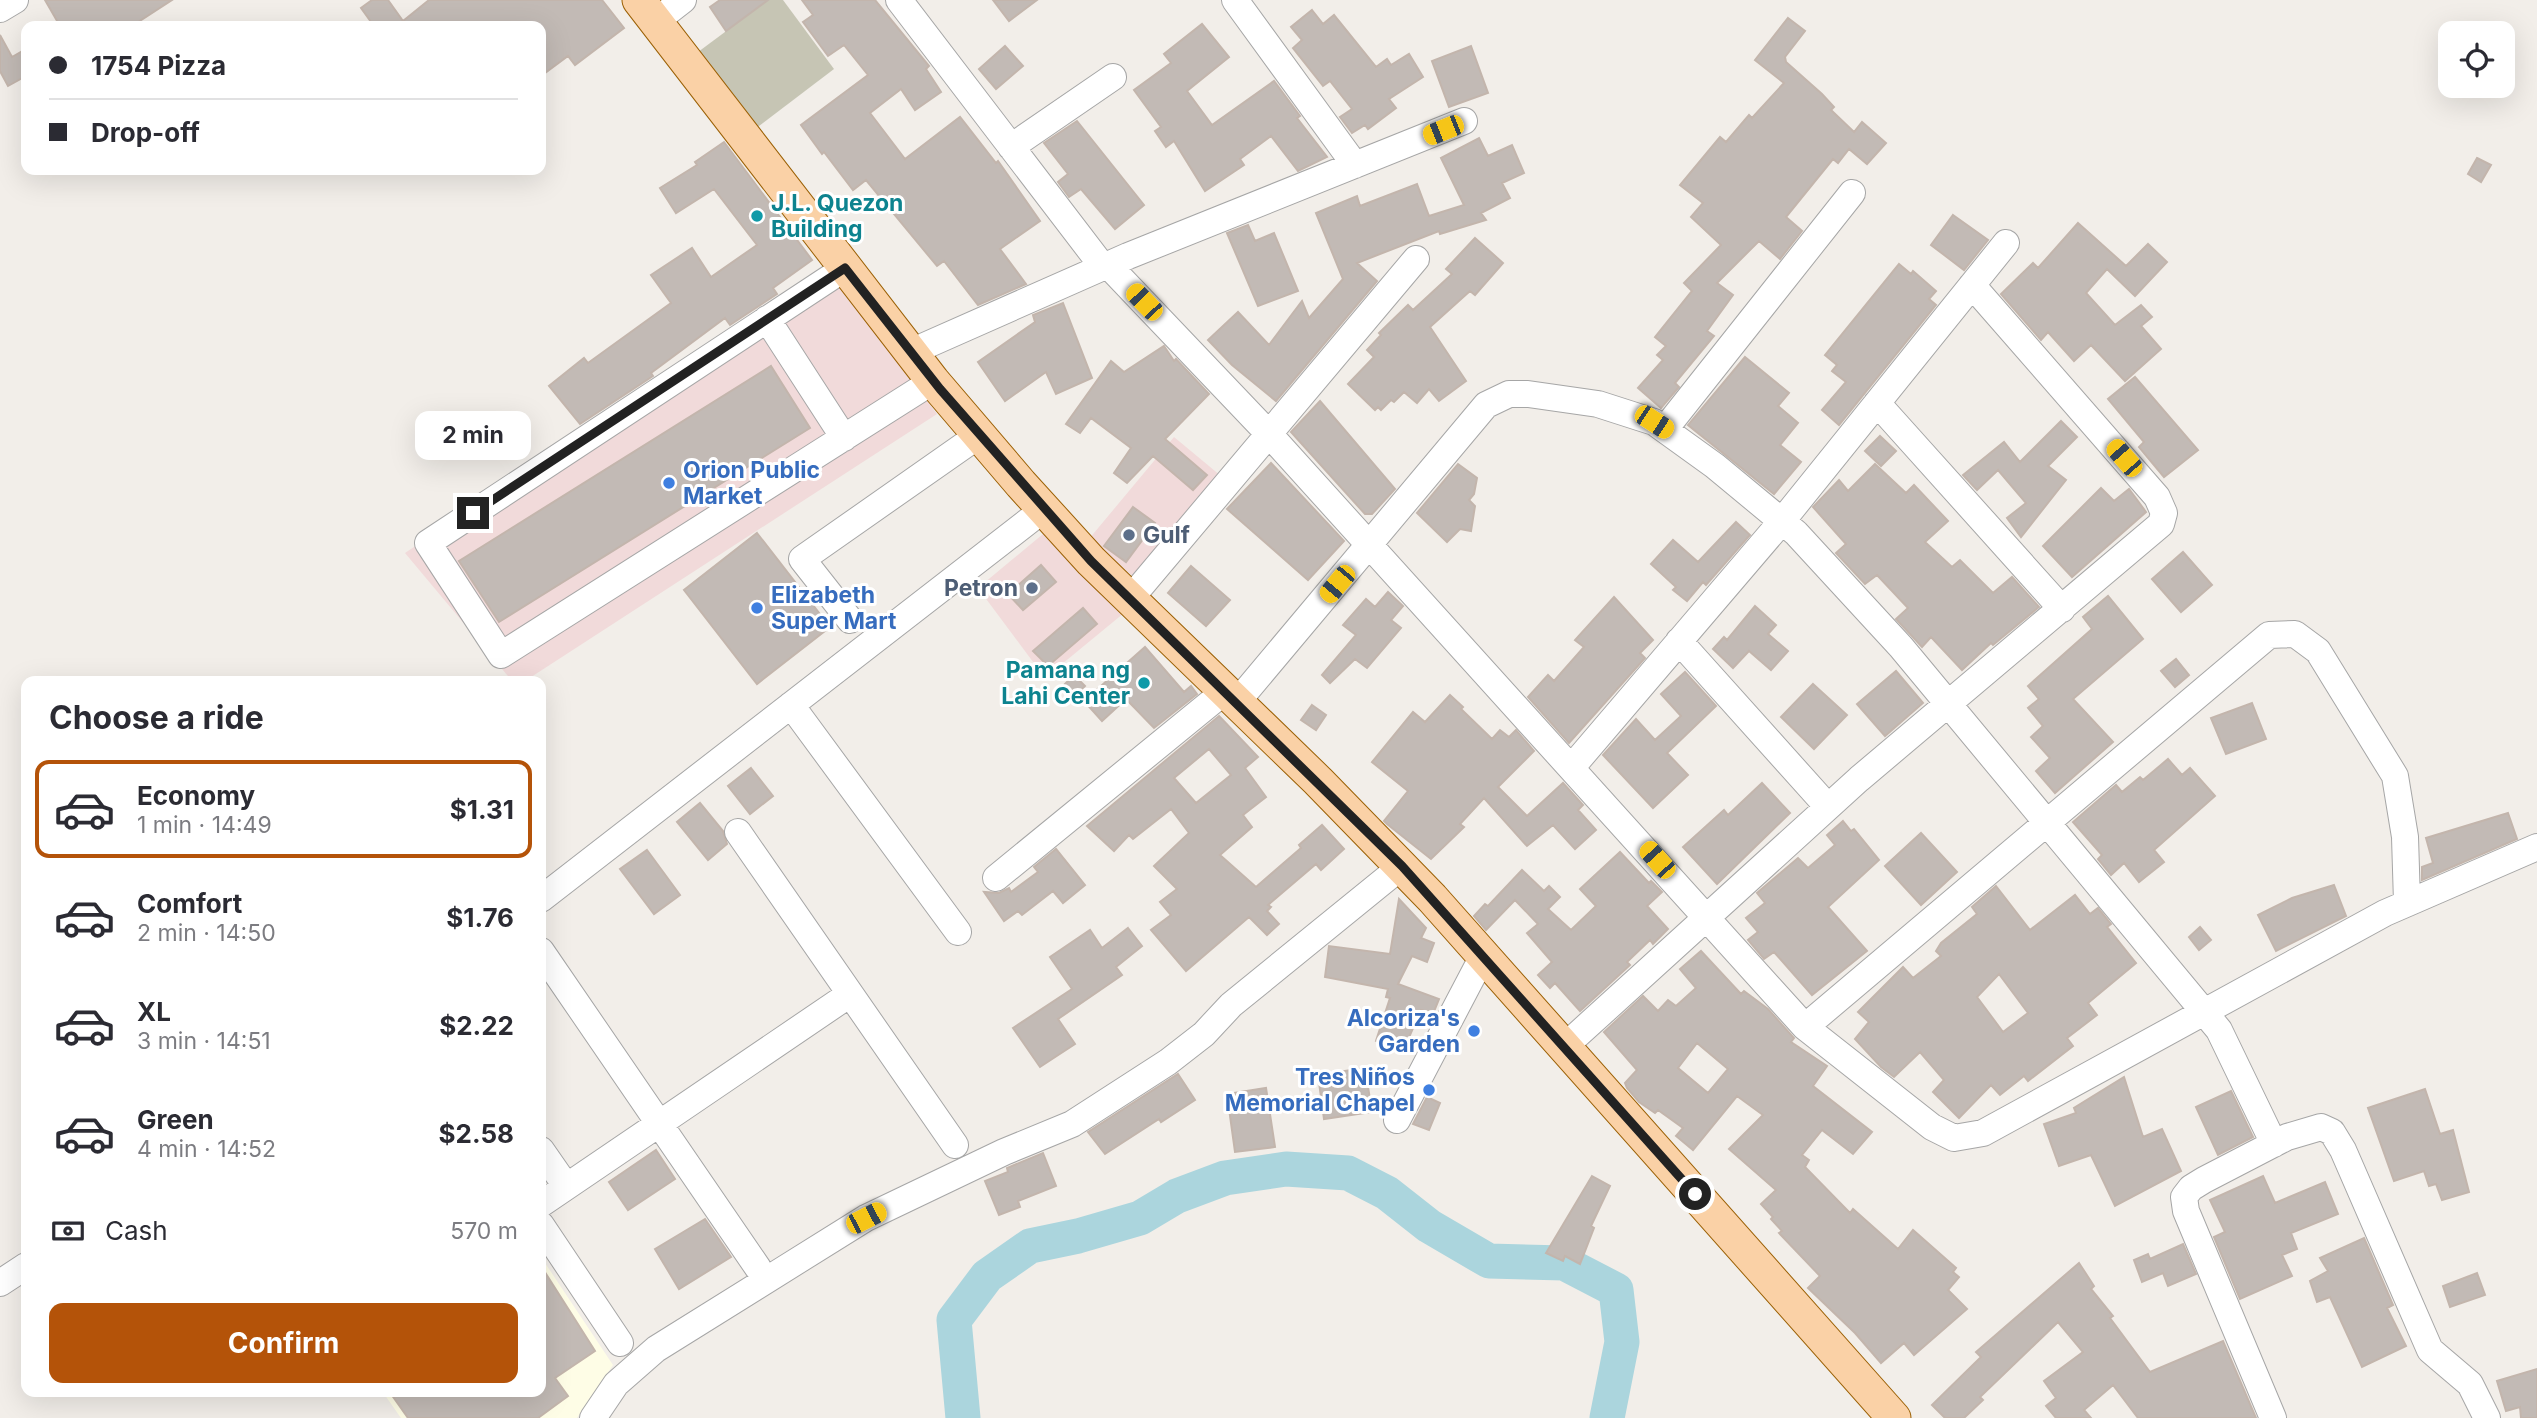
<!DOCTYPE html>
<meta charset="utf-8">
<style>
:root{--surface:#fff;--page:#f2f2f3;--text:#2b2b33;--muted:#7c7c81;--line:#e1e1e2;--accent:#b45309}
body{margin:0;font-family:Inter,sans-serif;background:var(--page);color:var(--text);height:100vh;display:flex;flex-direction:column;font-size:26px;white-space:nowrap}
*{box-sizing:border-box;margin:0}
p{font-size:23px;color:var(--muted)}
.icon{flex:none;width:38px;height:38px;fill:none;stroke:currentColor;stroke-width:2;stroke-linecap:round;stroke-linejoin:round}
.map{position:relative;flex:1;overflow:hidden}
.details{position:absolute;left:21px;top:676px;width:525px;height:721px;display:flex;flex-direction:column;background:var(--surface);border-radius:14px;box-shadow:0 7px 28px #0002}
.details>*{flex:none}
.hud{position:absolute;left:21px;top:21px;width:525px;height:154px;border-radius:14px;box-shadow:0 7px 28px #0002;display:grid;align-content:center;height:154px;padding:0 28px;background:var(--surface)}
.buttons{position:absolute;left:2438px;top:21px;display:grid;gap:14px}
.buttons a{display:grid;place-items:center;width:77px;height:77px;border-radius:14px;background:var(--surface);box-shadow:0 7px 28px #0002;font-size:35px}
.end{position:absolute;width:32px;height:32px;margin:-16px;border:9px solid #222;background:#fff;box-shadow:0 0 0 4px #fff}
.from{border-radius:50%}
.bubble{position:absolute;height:49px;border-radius:14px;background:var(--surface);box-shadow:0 7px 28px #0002;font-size:23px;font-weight:700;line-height:49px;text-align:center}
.car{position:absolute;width:21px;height:42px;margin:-21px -10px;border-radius:9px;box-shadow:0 0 5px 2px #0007;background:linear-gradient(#f5c518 24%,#345 0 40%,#f5c518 0 76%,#345 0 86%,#f5c518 0)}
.hud b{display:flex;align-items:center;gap:24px;height:66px;font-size:26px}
.hud b+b{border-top:2px solid var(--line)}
.hud i{width:18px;height:18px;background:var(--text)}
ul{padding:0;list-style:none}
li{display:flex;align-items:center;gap:21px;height:98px;margin:0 14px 10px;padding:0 14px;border:4px solid transparent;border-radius:14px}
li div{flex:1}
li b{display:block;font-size:26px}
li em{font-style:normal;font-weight:700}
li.on{border-color:var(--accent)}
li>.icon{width:63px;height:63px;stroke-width:1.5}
h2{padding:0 28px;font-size:32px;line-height:84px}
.pay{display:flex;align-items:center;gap:18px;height:77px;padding:0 28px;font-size:26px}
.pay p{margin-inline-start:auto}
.cta{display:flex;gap:14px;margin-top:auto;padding:14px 28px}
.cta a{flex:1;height:80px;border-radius:14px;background:var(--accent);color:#fff;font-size:28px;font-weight:700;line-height:80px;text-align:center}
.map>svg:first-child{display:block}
</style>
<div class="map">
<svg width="2537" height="1418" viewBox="0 0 2537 1418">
<rect width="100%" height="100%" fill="#f2eee9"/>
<path fill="#f1dada" d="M828 270 937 414 525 681H512L405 553Z
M1174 437 1221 476 1135 578 1089 539Z
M1049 529 1124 613 1045 678 978 588Z"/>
<path fill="#fefde6" d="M541 1257 613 1365 577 1418H401L382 1391H541Z"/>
<path fill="#c6c5b4" d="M768 0H783L834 69 751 132 694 55Z"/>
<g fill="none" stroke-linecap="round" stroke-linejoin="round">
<path stroke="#abd5dd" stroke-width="35" d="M963 1418 954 1320 987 1276 1030 1246 1078 1236 1140 1218 1177 1196 1225 1178 1286 1169 1348 1173 1387 1193 1429 1226 1489 1261 1564 1263 1616 1290 1622 1342 1607 1418"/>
</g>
<path fill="#c2bab5" stroke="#c3b5ac" stroke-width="2" fill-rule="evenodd" d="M45 0H172L132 26H60Z
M372 0H388L403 21 429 0H602L624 28 575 65 568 56 541 76V26H374L361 8Z
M720 0H768L726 31 710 7Z
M802 0H875L929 66 926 69 941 92 915 110 901 89 870 113 905 159 960 117 996 163 998 161 1040 221 1000 249 1026 284 978 305 944 261 937 266 866 180 853 190 824 152 822 154 801 125 868 75 844 45 828 56 803 22 813 15Z
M993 0H1037L1009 21Z
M1312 10 1323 24 1334 15 1376 67 1387 59 1391 65 1409 54 1423 77 1389 99 1396 108 1368 129 1365 125 1352 133 1340 117 1352 109 1330 81 1323 86 1293 48 1302 40 1291 27Z
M1788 18 1805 31 1785 57 1786 62 1822 94 1834 107 1831 110 1854 132 1862 122 1886 143 1867 164 1849 149 1838 163 1833 159 1786 217 1802 231 1780 259 1759 241 1717 283 1733 295 1707 331 1714 336 1675 383 1679 387 1661 408 1638 388 1663 360 1657 355 1666 346 1655 337 1692 291 1684 283 1721 245 1691 217 1703 203 1680 185 1720 137 1726 142 1749 115 1752 118 1784 83 1755 60Z
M1202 24 1229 57 1187 91 1212 125 1274 81 1300 116 1297 118 1327 157 1298 171 1271 136 1240 159 1244 165 1205 191 1174 141 1166 147 1155 131 1161 127 1134 90 1171 63 1164 54Z
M0 35 12 57 26 49V76L8 86 0 71Z
M1005 46 1023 66 996 89 979 69Z
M1471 46 1488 93 1449 107 1432 61Z
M1077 121 1144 205 1115 229 1081 189 1069 197 1058 182 1068 174 1044 143Z
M1479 138 1488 156 1512 145 1524 173 1502 183 1510 198 1481 213 1486 220 1440 234 1439 231 1357 263 1377 281 1276 401 1232 365 1208 340 1238 312 1269 345 1302 301 1309 318 1343 279 1316 213 1357 196 1360 206 1417 184 1429 216 1464 205 1441 158Z
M724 142 812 260 773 288 777 294 730 325 725 318 651 373 653 376 580 424 549 386 584 358 588 363 671 303 651 275 692 248 711 277 757 245 714 189 676 213 660 188 697 165 695 162Z
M2477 158 2491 165 2481 182 2468 174Z
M1953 215 1988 240 1964 270 1931 245Z
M2078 223 2126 266 2148 244 2167 262 2135 296 2107 269 2086 293 2115 325 2141 305 2152 317 2141 326 2161 349 2125 381 2091 345 2074 361 2048 332 2041 340 2001 294 2033 263 2038 268Z
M1248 225 1255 241 1274 233 1298 291 1258 306 1227 233Z
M1475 238 1503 263 1475 295 1470 291 1430 327 1466 381 1439 401 1429 389 1417 403 1404 392 1394 402 1391 400 1381 410 1378 407 1375 410 1348 384 1374 357 1367 350 1381 335 1379 333 1408 305 1413 310 1452 274 1446 269Z
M1899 264 1911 274 1913 271 1936 291 1929 299 1936 305 1839 425 1822 410 1846 382 1832 371 1837 365 1825 355Z
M1063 303 1092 378 1056 394 1046 372 1005 401 978 362 1035 322 1033 315Z
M1164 346 1174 361 1176 359 1209 394 1165 439 1207 475 1193 490 1153 456 1127 483 1114 473 1131 448 1091 418 1080 433 1066 424 1111 361 1124 372Z
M1745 357 1789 393 1778 406 1798 423 1780 445 1801 462 1774 494 1688 425Z
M771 366 810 428 499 622 459 561Z
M2135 377 2198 450 2164 477 2139 447 2144 442 2108 399Z
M1320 401 1395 489 1372 514H1365L1291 432Z
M2061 421 2077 437 2048 466 2066 480 2021 537 2007 518 2026 503 1998 470 1977 490 1963 475 2004 442 2020 462Z
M1880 436 1896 451 1881 466 1865 451Z
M1271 463 1344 541 1308 580 1227 509Z
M1458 464 1477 478 1474 494 1469 500 1475 506 1471 531 1460 529 1447 542 1417 513Z
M1875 464 1906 493 1914 485 1948 521 1925 542 1952 567 1960 560 1993 593 2012 577 2039 607 1993 645 1991 643 1962 670 1931 637 1922 647 1896 619 1908 608 1877 575 1865 584 1836 553 1846 544 1813 507 1839 480 1848 491Z
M2101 488 2114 501 2129 489 2146 512 2072 577 2043 546Z
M1133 507 1155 523 1126 562 1104 546Z
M1736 522 1750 535 1706 585 1703 582 1687 601 1673 590 1676 587 1651 564 1673 540 1698 562Z
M757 533 830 627 757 684 684 590Z
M2183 552 2212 585 2181 612 2152 579Z
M1041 565 1056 582 1023 610 1008 594Z
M1191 566 1230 600 1206 626 1168 593Z
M1388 592 1403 606 1391 620 1401 628 1367 668 1355 659 1330 683 1322 675 1356 635 1343 625 1366 599 1375 607Z
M2108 596 2143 639 2073 699 2113 742 2055 793 2036 771 2050 758 2031 737 2043 726 2028 708 2039 699 2028 686 2092 629 2083 617Z
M1614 597 1653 640 1640 653 1645 658 1569 743 1528 697 1548 675 1554 681 1584 647 1575 640Z
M1755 606 1776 625 1768 634 1788 651 1771 670 1749 651 1733 668 1713 649 1724 637 1727 640Z
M1083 608 1097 624 1048 666 1033 651Z
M1145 647 1184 692 1191 686 1197 694 1154 728 1126 699 1102 721 1084 701Z
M2176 659 2189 675 2175 687 2161 671Z
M1896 671 1923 703 1885 736 1857 704Z
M1685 672 1716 706 1667 753 1688 775 1653 808 1603 755 1636 719 1655 740 1681 716 1661 694Z
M1074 675 1085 686 1073 698 1062 687Z
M1813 684 1847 715 1814 749 1781 717Z
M1450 695 1463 707 1461 709 1492 739 1500 730 1509 737 1516 730 1534 751 1498 787 1527 816 1563 783 1583 805 1578 810 1596 830 1575 849 1553 825 1527 846 1484 798 1460 824 1464 827 1431 859 1387 824 1384 821 1408 791 1372 762 1413 712 1425 722Z
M2252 703 2266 739 2226 754 2211 718Z
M1312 705 1326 715 1316 730 1301 720Z
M1219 716 1258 757 1245 768 1266 797 1243 815 1252 827 1220 855 1256 887 1301 848 1299 845 1322 825 1344 849 1321 870 1316 864 1268 905 1271 907 1267 911 1279 924 1267 935 1249 917 1186 971 1151 930 1171 915 1160 902 1177 889 1154 866 1189 833 1171 809 1133 839 1129 835 1114 851 1087 826ZM1209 749 1231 775 1196 803 1174 778Z
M2168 759 2182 775 2190 768 2215 796 2154 850 2164 862 2139 882 2124 863 2111 875 2098 859 2102 855 2073 822 2116 785 2122 792 2140 777 2143 780Z
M751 768 773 796 750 814 728 786Z
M1762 783 1790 813 1717 884 1683 847 1724 810 1728 815Z
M700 803 723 831 727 844 708 860 677 822Z
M2508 813 2517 839 2422 880V867L2433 863 2426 838Z
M1843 821 1851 831 1854 829 1879 860 1828 907 1867 951 1812 995 1774 952 1764 959 1748 940 1758 932 1746 918 1765 903 1757 893 1798 858 1808 868 1835 845 1827 835Z
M1921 833 1957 872 1921 905 1885 866Z
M1056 849 1085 885 1063 903 1053 891 1022 915 1018 911 1004 921 984 892 999 893 1009 888 1011 892 1038 872 1034 867Z
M647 850 680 895 654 914 620 869Z
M1620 852 1649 883 1651 881 1662 892 1647 906 1668 929 1653 944 1650 940 1627 962 1630 965 1580 1011 1555 983 1550 988 1538 975 1552 962 1527 933 1538 924 1515 900 1486 930 1474 916 1485 904 1488 906 1522 870 1544 891 1549 886 1560 897 1548 909 1571 930 1596 906 1580 889Z
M2334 885 2346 916 2276 951 2258 915 2292 898Z
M1996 886 2030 930 2075 895 2090 914 2098 908 2111 924 2107 927 2136 963 2088 1003 2097 1015 2067 1038 2073 1046 2028 1081 2024 1076 2000 1095 1991 1085 1959 1118 1933 1092 1944 1080 1920 1052 1894 1077 1881 1067 1855 1039 1869 1022 1858 1012 1903 967 1913 978 1941 956 1936 951 1941 943 1977 914 1972 907ZM1999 974 2028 1013 2003 1032 1977 997Z
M1399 899 1426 928 1421 938 1434 943 1427 962 1412 956 1398 984 1439 999 1433 1014 1421 1010 1403 1051 1376 1041 1390 998 1386 997 1388 989 1325 977 1329 946 1390 954Z
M2200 927 2211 940 2199 950 2189 937Z
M1128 928 1142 946 1116 967 1122 975 1058 1019 1075 1044 1040 1067 1013 1028 1072 989 1050 957 1090 930 1102 948Z
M1701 951 1741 994 1744 991 1768 1009 1794 1038 1791 1042 1827 1066 1813 1086 1872 1132 1853 1154 1822 1130 1802 1155 1809 1160 1805 1167 1850 1213 1853 1209 1898 1249 1913 1230 1956 1268 1953 1272 1959 1277 1948 1290 1967 1309 1914 1355 1904 1343 1881 1363 1855 1333 1808 1288 1820 1276 1779 1233 1782 1231 1771 1219 1773 1217 1761 1204 1776 1190 1729 1149 1763 1115 1737 1096 1693 1150 1676 1136 1683 1128 1658 1110 1655 1113 1639 1102 1627 1088 1625 1083 1637 1070 1604 1032 1643 996 1658 1011 1668 1000 1676 1006 1696 988 1680 969ZM1697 1043 1728 1069 1708 1093 1678 1068Z
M1365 1068 1372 1112 1324 1119 1318 1075Z
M1178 1074 1195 1100 1161 1122 1159 1119 1105 1154 1088 1132Z
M2124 1077 2143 1137 2162 1129 2181 1171 2115 1206 2091 1155 2059 1166 2044 1124 2076 1113 2074 1108Z
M1266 1088 1275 1147 1235 1152 1227 1094Z
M2425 1089 2440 1134 2453 1130 2469 1192 2442 1200 2436 1184 2429 1186 2424 1171 2394 1181 2368 1108Z
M2231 1091 2253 1137 2218 1155 2196 1107Z
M1427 1097 1440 1103 1429 1130 1413 1124Z
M656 1150 675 1179 628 1210 609 1182Z
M1043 1153 1056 1186 1018 1201 1020 1207 999 1215 985 1181 1008 1172 1007 1168Z
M1592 1176 1610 1186 1591 1226 1594 1228 1580 1264 1565 1256 1563 1261 1546 1253Z
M2263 1176 2275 1203 2325 1182 2338 1214 2291 1233 2297 1249 2282 1255 2292 1276 2240 1299 2214 1237 2225 1232 2210 1200Z
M705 1219 731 1257 679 1289 655 1249Z
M2364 1238 2393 1305 2387 1308 2406 1346 2362 1367 2330 1297 2317 1302 2310 1281 2328 1271 2320 1258Z
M2183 1244 2196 1274 2168 1286 2163 1273 2142 1282 2134 1260 2148 1254 2150 1259Z
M2079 1263 2094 1286 2091 1289 2113 1316 2110 1318 2150 1372 2223 1341 2256 1418H2138L2113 1385 2084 1410 2091 1418H2056L2046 1406 2056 1398 2044 1381 2083 1352 2058 1322 1980 1397 1983 1400 1964 1418H1945L1932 1405 1981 1357 1976 1352Z
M541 1266 595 1351 555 1378 568 1396 538 1418H408L389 1391H541Z
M2477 1273 2485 1295 2450 1307 2443 1286Z
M2537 1369V1418H2521L2520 1407 2506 1411 2497 1381Z"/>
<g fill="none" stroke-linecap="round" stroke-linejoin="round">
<defs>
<path id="minor" d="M899 0 1103 267
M1235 0 1355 165
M0 9 15 0
M656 21 683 0
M1011 147 1113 77
M1108 265 1269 434 1805 1027 1932 1127 1954 1138 1983 1133 2385 913 2537 847
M845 268 428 543 501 655 933 381
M767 319 844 438
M911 352 1128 256 1464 121
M1877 403 2062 609
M1665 429 1852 193
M1130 599 1416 259
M850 620 802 559 979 435
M1679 641 1828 807
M1237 702 1486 405 1509 394H1528L1598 404 1654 422 1715 466 1796 533 1901 647 2219 1030 2274 1144
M791 705 958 932
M1572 767 1782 521 2006 243
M738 832 955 1145
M996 878 1225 691
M541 899 1044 509
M541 951 758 1268
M1805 1027 2269 635 2295 634 2318 651 2395 776 2405 837 2407 902
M1564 1047 1859 779 2161 524 2164 513 2157 497 1972 285
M1397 1120 1483 956
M541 1150 566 1186
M541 1204 850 994
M541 1225 620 1343
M0 1283 26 1266
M593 1418 616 1384 656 1349 866 1218 1004 1152 1072 1124 1168 1062 1204 1034 1231 1005 1402 866
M2273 1418 2186 1211 2184 1197 2191 1188 2204 1180 2287 1137 2321 1127 2332 1132 2343 1150 2430 1350 2470 1384 2487 1418"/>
<path id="major" d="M639 0 933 381 1021 484 1091 561 1318 781 1432 898 1894 1418"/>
</defs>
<use href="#minor" stroke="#a6a6a6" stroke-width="28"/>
<use href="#major" stroke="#9b6004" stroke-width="35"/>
<use href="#minor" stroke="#fff" stroke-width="26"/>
<use href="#major" stroke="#fad1a6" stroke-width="33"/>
</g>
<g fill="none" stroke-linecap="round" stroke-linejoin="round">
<path stroke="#222" stroke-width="9" d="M473 513 845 268 940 389 1091 561 1402 866 1695 1194"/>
</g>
<g fill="#0f9aa8" stroke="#fff" stroke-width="2.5">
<circle cx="757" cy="216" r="7"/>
<circle cx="1144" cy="683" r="7"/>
</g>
<g fill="#3f7fe0" stroke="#fff" stroke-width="2.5">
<circle cx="669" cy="483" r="7"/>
<circle cx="757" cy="608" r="7"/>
<circle cx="1474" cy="1031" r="7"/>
<circle cx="1429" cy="1090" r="7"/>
</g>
<g fill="#5c6f8a" stroke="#fff" stroke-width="2.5">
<circle cx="1129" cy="535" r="7"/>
<circle cx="1032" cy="588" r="7"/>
</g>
<g text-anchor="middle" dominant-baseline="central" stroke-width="6" stroke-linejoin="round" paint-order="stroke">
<g font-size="23" font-weight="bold" fill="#0d838f" stroke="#fff" text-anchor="start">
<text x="771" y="203">J.L. Quezon<tspan x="771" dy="26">Building</tspan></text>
<text x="1130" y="670" text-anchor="end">Pamana ng<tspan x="1130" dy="26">Lahi Center</tspan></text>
</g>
<g font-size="23" font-weight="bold" fill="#366cbe" stroke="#fff" text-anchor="start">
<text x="683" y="470">Orion Public<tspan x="683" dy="26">Market</tspan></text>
<text x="771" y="595">Elizabeth<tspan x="771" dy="26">Super Mart</tspan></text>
<text x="1460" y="1018" text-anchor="end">Alcoriza's<tspan x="1460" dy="26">Garden</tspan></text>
<text x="1415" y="1077" text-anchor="end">Tres Niños<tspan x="1415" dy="26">Memorial Chapel</tspan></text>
</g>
<g font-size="23" font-weight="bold" fill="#4e5e75" stroke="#fff" text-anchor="start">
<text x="1143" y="535">Gulf</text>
<text x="1018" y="588" text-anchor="end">Petron</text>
</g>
</g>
</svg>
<div class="buttons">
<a><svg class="icon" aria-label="locate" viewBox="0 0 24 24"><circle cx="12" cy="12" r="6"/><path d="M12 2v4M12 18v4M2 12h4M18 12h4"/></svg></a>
</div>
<i class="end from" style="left:1695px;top:1194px"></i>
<i class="end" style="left:473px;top:513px"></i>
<div class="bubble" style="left:415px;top:411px;width:116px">2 min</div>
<i class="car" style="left:1443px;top:130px;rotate:248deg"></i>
<i class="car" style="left:1144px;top:302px;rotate:316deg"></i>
<i class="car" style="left:1654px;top:422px;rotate:123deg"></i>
<i class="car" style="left:2124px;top:458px;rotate:319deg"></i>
<i class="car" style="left:1337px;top:584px;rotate:220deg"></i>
<i class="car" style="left:1657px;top:860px;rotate:318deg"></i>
<i class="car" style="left:866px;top:1218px;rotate:63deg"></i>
<div class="hud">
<b><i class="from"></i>1754 Pizza</b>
<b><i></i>Drop-off</b>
</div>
<section class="details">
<h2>Choose a ride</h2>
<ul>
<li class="on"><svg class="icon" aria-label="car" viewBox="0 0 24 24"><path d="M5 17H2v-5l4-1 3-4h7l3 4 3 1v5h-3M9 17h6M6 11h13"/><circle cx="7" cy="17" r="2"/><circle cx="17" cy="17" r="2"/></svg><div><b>Economy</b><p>1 min · 14:49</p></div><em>$1.31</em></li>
<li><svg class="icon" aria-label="car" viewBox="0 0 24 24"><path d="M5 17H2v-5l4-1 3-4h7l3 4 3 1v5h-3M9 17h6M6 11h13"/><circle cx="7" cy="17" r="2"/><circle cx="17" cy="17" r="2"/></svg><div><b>Comfort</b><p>2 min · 14:50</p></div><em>$1.76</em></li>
<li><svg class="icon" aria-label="car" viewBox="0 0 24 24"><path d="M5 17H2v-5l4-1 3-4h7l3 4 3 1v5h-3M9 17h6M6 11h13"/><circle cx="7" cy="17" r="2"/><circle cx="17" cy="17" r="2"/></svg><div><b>XL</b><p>3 min · 14:51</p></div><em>$2.22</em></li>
<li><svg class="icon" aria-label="car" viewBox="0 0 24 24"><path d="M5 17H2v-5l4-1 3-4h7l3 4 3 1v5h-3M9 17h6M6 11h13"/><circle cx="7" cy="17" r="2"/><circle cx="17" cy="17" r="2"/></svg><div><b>Green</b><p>4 min · 14:52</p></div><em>$2.58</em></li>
</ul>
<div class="pay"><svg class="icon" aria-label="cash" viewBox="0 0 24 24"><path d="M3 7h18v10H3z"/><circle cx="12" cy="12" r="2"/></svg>Cash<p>570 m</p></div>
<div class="cta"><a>Confirm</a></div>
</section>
</div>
